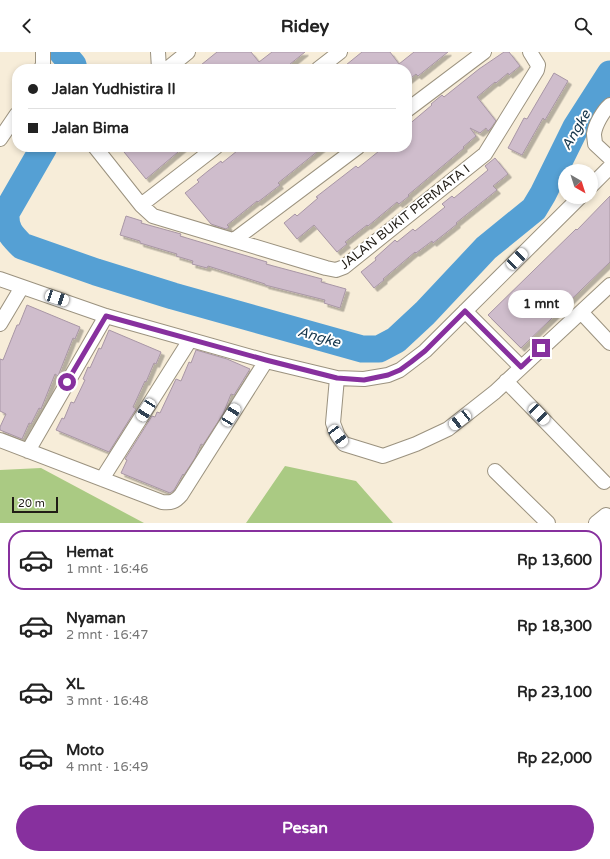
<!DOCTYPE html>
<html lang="id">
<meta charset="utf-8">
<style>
:root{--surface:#fff;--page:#f6f6f6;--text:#222;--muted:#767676;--line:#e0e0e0;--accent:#87309e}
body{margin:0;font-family:"Varela Round",sans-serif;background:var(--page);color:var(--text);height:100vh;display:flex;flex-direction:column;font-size:15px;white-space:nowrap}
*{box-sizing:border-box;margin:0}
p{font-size:13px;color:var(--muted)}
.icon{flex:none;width:22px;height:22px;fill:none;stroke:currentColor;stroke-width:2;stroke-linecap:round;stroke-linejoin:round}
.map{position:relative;height:471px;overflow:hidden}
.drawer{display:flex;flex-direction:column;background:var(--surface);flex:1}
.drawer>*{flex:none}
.hud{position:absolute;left:12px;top:12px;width:400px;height:88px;border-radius:16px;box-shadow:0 2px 6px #0003;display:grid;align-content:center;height:88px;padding:0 16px;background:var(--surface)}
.needle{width:26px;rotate:141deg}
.buttons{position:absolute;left:558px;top:112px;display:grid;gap:8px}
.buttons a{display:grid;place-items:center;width:40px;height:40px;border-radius:50%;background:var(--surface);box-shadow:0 2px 6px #0003;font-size:20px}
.scale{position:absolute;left:12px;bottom:10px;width:46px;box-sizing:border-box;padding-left:4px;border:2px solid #211d16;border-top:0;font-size:11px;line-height:14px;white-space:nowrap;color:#211d16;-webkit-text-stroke:3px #fff;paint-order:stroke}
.end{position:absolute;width:18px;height:18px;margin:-9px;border:5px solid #87309e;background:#fff;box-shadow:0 0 0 2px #fff}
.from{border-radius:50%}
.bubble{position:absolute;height:28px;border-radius:14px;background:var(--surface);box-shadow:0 2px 6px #0003;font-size:13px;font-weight:700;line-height:28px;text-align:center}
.car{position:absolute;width:12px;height:24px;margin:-12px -6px;border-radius:5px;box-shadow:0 0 3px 1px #0007;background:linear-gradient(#fff 24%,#345 0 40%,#fff 0 76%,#345 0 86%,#fff 0)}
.hud b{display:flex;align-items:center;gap:14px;height:38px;font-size:15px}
.hud b+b{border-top:1px solid var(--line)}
.hud i{width:10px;height:10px;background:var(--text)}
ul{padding:7px 0 0;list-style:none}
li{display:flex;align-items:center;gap:12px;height:60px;margin:0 8px 6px;padding:0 8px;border:2px solid transparent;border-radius:16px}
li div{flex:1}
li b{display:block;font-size:15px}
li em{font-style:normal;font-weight:700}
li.current{border-color:var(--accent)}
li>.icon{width:36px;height:36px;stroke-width:1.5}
.button{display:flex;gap:8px;margin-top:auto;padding:8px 16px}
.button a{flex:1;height:46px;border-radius:24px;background:var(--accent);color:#fff;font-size:16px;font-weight:700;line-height:46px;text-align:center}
header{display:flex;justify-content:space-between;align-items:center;height:52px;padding:0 16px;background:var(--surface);font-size:18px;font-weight:700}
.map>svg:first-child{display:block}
</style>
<header><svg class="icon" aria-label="back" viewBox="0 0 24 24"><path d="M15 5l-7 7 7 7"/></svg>Ridey<svg class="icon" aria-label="search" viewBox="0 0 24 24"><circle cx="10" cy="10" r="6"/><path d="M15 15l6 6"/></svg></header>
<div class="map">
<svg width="610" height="471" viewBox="0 0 610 471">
<defs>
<filter id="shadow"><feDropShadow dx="3.5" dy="3.5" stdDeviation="0" flood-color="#0004"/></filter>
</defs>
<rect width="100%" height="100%" fill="#f7edd9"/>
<path fill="#aaca83" d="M285 414 356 429 393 471H246Z
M41 416 144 471H0V418Z"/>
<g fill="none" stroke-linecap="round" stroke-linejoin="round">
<path stroke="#55a0d4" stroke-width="27" d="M62 0 73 13 74 17
M44 95 6 161C5 177 11 183 22 194L96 220 173 244 362 297H379L396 288 425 261 486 196 534 157 543 142 576 75 610 22"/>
</g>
<path fill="#cfbdcc" stroke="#a896a5" filter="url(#shadow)" d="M217 0H251L259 10 272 0H305L284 17H196Z
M362 0H390L399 12 414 0H448L418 24 416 22 407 29V17H341Z
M504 0H509L520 14 509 23 508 21 496 31 495 30 477 45 496 69 491 76 488 79 486 76 480 81 470 76 476 84 463 95 464 96 408 143 409 144 399 152 397 150 368 174 367 173 345 190 347 192 337 200 314 173 297 187 284 171 295 162 297 164 318 146 316 145 356 114 358 116 384 95H407V74L432 53 431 52 442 43 444 45 479 17Z
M554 21 568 29 545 68 543 66 522 103 508 96 524 66 527 67Z
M120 95H184L146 127Z
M242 95H323L278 131 280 133 258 150 257 149 227 173 229 175 226 177 211 172 185 141 199 130 197 128 208 119 221 109 222 111Z
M495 106 508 122 493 134 497 138 456 171 457 172 447 180 433 191 432 189 416 201 415 200 383 227 384 228 374 236 361 220 376 208 375 206 395 188 397 190 413 177 415 179 445 155 442 152 452 144 454 146 488 118 485 114Z
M610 144V210L521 296 488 263 576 177 577 178Z
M126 164 142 169 141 171 181 182 180 184 267 210 266 212 322 227 321 230 346 237 340 256 324 251 325 248 265 233V232L208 214 207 216 192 212 193 209 176 204 177 202 140 191V189L120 183Z
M27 253 80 275 75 287 73 286 58 324 55 322 41 357 39 356 31 372 29 371 22 387 0 378V375L6 362 0 359V307L3 308 17 273H19Z
M109 278 161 300 156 312 154 311 146 330 145 329 133 355 136 357 109 400 56 378 62 366 64 367 71 350 74 351 85 328 83 327 88 315 90 316 99 296 101 297Z
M196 298 227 307 250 317 234 343 231 342 223 362 203 393 201 392 195 406 184 423 183 422 174 438 170 441 121 421 127 408 125 407 152 364 155 365 157 360 160 361 176 327 181 329 189 310 191 311Z"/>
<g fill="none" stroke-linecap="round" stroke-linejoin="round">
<defs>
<path id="minor" d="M158 0 159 17
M41 17 43 12V0
M167 17 188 0
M318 17 340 0
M610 53C603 59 595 73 594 82 594 85 595 89 595 92L610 106
M407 58 484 0
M0 87 17 62
M95 95 141 153 153 164 326 216 336 218 344 215 485 102 537 18 538 13 530 0
M591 134 610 115
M141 153 216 95
M234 188 358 95
M0 227 106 264 266 309 337 326 364 327 388 323 400 318 425 299 580 145
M465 259 521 315
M581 260 610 291
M0 272 22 235
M337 326 333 371 338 384 344 392 383 404 416 392 448 377 495 340 610 233
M506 329 604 430
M0 388 162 450C171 451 175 450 181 443L266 309
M28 399 106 264
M495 419 548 471
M102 427 190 288
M596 471 606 463 610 465"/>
</defs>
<use href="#minor" stroke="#9b927f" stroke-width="16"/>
<use href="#minor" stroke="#fff" stroke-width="14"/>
</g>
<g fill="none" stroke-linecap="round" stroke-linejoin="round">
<path stroke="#87309e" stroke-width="5" d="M67 330 106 264 266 308 337 326 364 328 388 323 400 318 411 310 425 299 465 259 521 315 541 296"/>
</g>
<g text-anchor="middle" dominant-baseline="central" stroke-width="4" stroke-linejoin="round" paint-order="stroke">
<g font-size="13" fill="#211d16" stroke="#fff">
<text transform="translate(405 165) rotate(-38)">JALAN BUKIT PERMATA I</text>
</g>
<g font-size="14" font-style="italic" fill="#14354b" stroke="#fff">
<text transform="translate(576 78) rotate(-60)">Angke</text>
<text transform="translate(319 285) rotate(16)">Angke</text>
</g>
</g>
</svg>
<div class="buttons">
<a><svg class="needle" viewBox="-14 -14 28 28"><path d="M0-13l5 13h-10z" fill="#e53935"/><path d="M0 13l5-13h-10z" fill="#767676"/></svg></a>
</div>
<div class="scale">20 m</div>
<i class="end from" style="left:67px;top:330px"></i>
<i class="end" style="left:541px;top:296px"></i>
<div class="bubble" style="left:508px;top:238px;width:66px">1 mnt</div>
<i class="car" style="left:517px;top:207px;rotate:45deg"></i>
<i class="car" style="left:57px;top:246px;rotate:108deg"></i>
<i class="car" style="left:146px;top:358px;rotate:213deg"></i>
<i class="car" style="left:539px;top:362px;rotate:136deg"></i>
<i class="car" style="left:231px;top:363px;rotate:32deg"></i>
<i class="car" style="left:460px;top:368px;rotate:232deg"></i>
<i class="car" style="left:338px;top:384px;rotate:143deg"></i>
<div class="hud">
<b><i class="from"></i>Jalan Yudhistira II</b>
<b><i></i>Jalan Bima</b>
</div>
</div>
<section class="drawer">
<ul>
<li class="current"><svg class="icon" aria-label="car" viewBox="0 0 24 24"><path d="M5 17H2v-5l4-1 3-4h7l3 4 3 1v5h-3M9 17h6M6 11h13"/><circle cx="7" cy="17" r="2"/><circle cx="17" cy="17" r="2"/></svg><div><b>Hemat</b><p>1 mnt · 16:46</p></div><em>Rp 13,600</em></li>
<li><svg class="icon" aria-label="car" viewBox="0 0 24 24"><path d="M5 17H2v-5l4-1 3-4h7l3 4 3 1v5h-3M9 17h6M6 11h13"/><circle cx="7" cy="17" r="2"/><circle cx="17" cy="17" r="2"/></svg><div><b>Nyaman</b><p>2 mnt · 16:47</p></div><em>Rp 18,300</em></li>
<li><svg class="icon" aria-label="car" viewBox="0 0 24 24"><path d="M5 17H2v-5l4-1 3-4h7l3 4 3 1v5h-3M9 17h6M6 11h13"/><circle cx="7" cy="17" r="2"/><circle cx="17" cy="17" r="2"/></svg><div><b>XL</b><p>3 mnt · 16:48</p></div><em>Rp 23,100</em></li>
<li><svg class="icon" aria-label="car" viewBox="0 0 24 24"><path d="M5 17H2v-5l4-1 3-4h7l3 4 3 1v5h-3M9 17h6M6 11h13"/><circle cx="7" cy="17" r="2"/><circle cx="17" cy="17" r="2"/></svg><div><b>Moto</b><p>4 mnt · 16:49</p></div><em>Rp 22,000</em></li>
</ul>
<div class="button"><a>Pesan</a></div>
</section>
